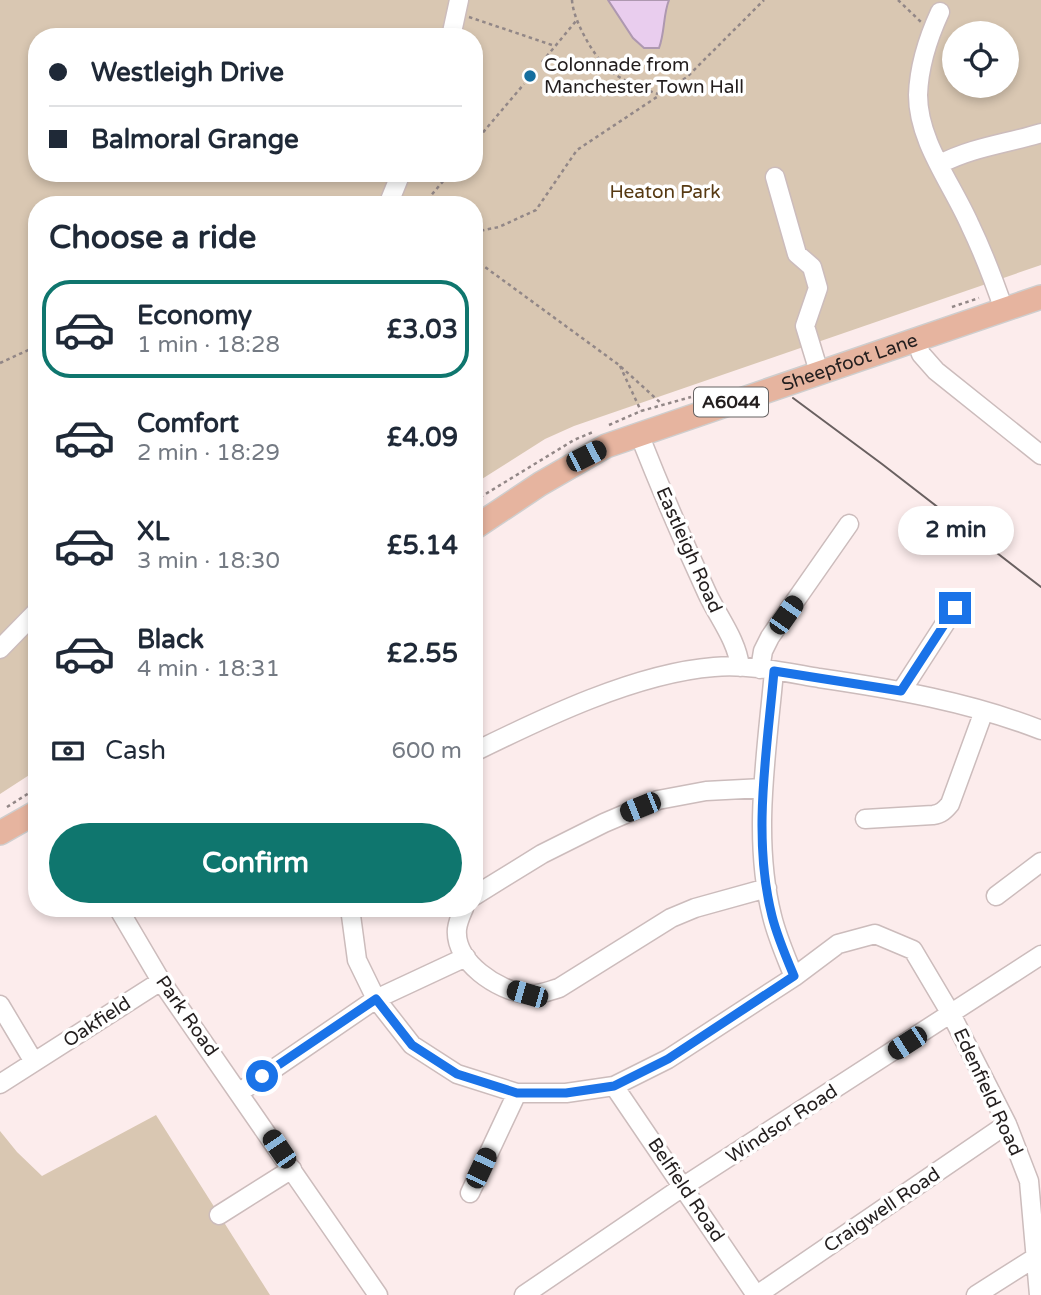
<!DOCTYPE html>
<meta charset="utf-8">
<style>
:root{--surface:#fff;--page:#f2f2f3;--text:#1f2937;--muted:#747a83;--line:#e0e1e3;--accent:#0f766e}
body{margin:0;font-family:"Varela Round",sans-serif;background:var(--page);color:var(--text);height:100vh;display:flex;flex-direction:column;font-size:26px;white-space:nowrap}
*{box-sizing:border-box;margin:0}
p{font-size:23px;color:var(--muted)}
.icon{flex:none;width:38px;height:38px;fill:none;stroke:currentColor;stroke-width:2;stroke-linecap:round;stroke-linejoin:round}
.map{position:relative;flex:1;overflow:hidden}
.sheet{position:absolute;left:28px;top:196px;width:455px;height:721px;display:flex;flex-direction:column;background:var(--surface);border-radius:28px;box-shadow:0 4px 10px #0003}
.sheet>*{flex:none}
.banner{position:absolute;left:28px;top:28px;width:455px;height:154px;border-radius:28px;box-shadow:0 4px 10px #0003;display:grid;align-content:center;height:154px;padding:0 21px;background:var(--surface)}
.tools{position:absolute;left:942px;top:21px;display:grid;gap:14px}
.tools a{display:grid;place-items:center;width:77px;height:77px;border-radius:50%;background:var(--surface);box-shadow:0 4px 10px #0003;font-size:35px}
.end{position:absolute;width:32px;height:32px;margin:-16px;border:9px solid #1a73e8;background:#fff;box-shadow:0 0 0 4px #fff}
.from{border-radius:50%}
.bubble{position:absolute;height:49px;border-radius:24px;background:var(--surface);box-shadow:0 4px 10px #0003;font-size:23px;font-weight:800;line-height:49px;text-align:center}
.car{position:absolute;width:21px;height:42px;margin:-21px -10px;border-radius:9px;box-shadow:0 0 5px 2px #0007;background:linear-gradient(#222 24%,#8ab4d8 0 40%,#222 0 76%,#8ab4d8 0 86%,#222 0)}
.banner b{display:flex;align-items:center;gap:24px;height:66px;font-size:26px}
.banner b+b{border-top:2px solid var(--line)}
.banner i{width:18px;height:18px;background:var(--text)}
ul{padding:0;list-style:none}
li{display:flex;align-items:center;gap:21px;height:98px;margin:0 14px 10px;padding:0 7px;border:4px solid transparent;border-radius:28px}
li div{flex:1}
li b{display:block;font-size:26px}
li em{font-style:normal;font-weight:800}
li.active{border-color:var(--accent)}
li>.icon{width:63px;height:63px;stroke-width:1.5}
h2{padding:0 21px;font-size:32px;line-height:84px}
.pay{display:flex;align-items:center;gap:18px;height:77px;padding:0 21px;font-size:26px}
.pay p{margin-inline-start:auto}
.primary-button{display:flex;gap:14px;margin-top:auto;padding:14px 21px}
.primary-button a{flex:1;height:80px;border-radius:42px;background:var(--accent);color:#fff;font-size:28px;font-weight:800;line-height:80px;text-align:center}
.map>svg:first-child{display:block}
</style>
<div class="map">
<svg width="1041" height="1295" viewBox="0 0 1041 1295">
<rect width="100%" height="100%" fill="#fcecec"/>
<path fill="#d9c7b2" fill-rule="evenodd" d="M0 0H1041V265L574 426 545 439 474 484V205H37V770L0 794ZM954 33H1006V86H954ZM37 37H474V173H37Z
M156 1115 270 1295H0V1131L17 1152 42 1176Z"/>
<path fill="#e9cdee" stroke="#ae98b0" stroke-width="2" d="M608 0H669C663 15 665 32 659 48H644L633 38Z"/>
<g fill="none" stroke-linecap="round" stroke-linejoin="round">
<defs>
<path id="minor" d="M940 12C928 38 919 65 918 95 918 141 952 184 970 225 983 252 994 281 1004 310
M451 37 459 0
M940 164C973 147 1005 144 1041 133
M775 177 797 254 812 267 818 288 805 326 819 372
M388 205 401 173
M916 340 921 354 936 371 1041 455
M639 434C660 487 683 541 707 593 718 617 737 640 740 667
M0 649 37 611
M760 669 763 651 770 637 849 524
M774 671C767 751 752 837 772 916 777 937 786 957 794 977
M902 690 955 608
M474 752C543 718 636 673 714 667 749 664 784 672 819 678 894 689 970 702 1041 730
M865 819 933 815C941 814 945 810 950 804L984 711
M474 896 542 854 604 823 658 800 706 791 763 788
M996 896 1041 862
M118 908 161 981 378 1295
M350 908 357 960 376 999 412 1045 457 1074 517 1093H566L614 1086 668 1059 794 977 838 944 875 934 913 950 951 1014 1007 1124 1029 1181 1039 1295
M464 908C461 915 458 921 457 929 454 962 498 991 527 994 538 996 548 991 559 988L671 918 695 908 767 888
M0 1005 34 1062
M0 1084 161 981
M614 1086 756 1295
M240 1092 376 999 466 957
M470 1193 517 1093
M219 1215 292 1169
M524 1295 684 1186 1041 955
M757 1295 1007 1124
M976 1295 1036 1257"/>
<g id="major">
<path id="s1" d="M474 528 540 484 606 446 1041 297"/>
<path d="M0 833 37 812"/>
</g>
</defs>
<use href="#minor" stroke="#ccbcbc" stroke-width="21"/>
<use href="#major" stroke="#cfcece" stroke-width="26"/>
<path stroke="#928787" stroke-width="2.5" stroke-dasharray="3.5 3.5" stroke-linecap="butt" d="M572 0C573 20 593 55 608 69 622 81 641 88 658 94
M898 0 921 22
M469 17 555 46
M542 62 576 21
M474 143 524 84
M423 205 450 173
M474 232 499 227 536 210 577 150 687 77 764 0
M474 259 619 365 663 405
M952 307 979 298
M0 363 37 346
M620 366 641 411
M609 425 641 411 691 397
M474 501 574 440 593 432
M7 807 37 788"/>
<use href="#minor" stroke="#fff" stroke-width="18"/>
<use href="#major" stroke="#e6b49f" stroke-width="23"/>
<path stroke="#696060" stroke-width="2" d="M793 398 882 464 1041 587"/>
</g>
<g fill="none" stroke-linecap="round" stroke-linejoin="round">
<path stroke="#1a73e8" stroke-width="9" d="M262 1076 376 999 412 1045 457 1074 517 1093H566L614 1086 668 1059 794 976C786 957 777 936 772 916 752 837 767 751 774 671L901 691 955 608"/>
</g>
<circle fill="#156e9e" stroke="#fff" stroke-width="2.5" cx="530" cy="76" r="7"/>
<g text-anchor="middle" dominant-baseline="central" stroke-width="7" stroke-linejoin="round" paint-order="stroke">
<rect fill="#fff" stroke="#656262" stroke-width="2" x="694" y="387.5" width="74" height="29" rx="5"/>
<g font-size="18" font-weight="bold" fill="#231e1e">
<text x="731" y="402">A6044</text>
</g>
<g font-size="19" fill="#231e1e" stroke="#fff" text-anchor="start">
<text x="544" y="65">Colonnade from<tspan x="544" dy="22">Manchester Town Hall</tspan></text>
</g>
<g font-size="19" fill="#573a13" stroke="#fff">
<text x="665" y="192">Heaton Park</text>
</g>
<g font-size="19" fill="#231e1e" stroke="#fff">
<text stroke="none"><textPath href="#s1" startOffset="413">Sheepfoot Lane</textPath></text>
<text transform="translate(689 550) rotate(66)">Eastleigh Road</text>
<text transform="translate(187 1016) rotate(55)">Park Road</text>
<text transform="translate(97 1022) rotate(-33)">Oakfield</text>
<text transform="translate(988 1092) rotate(65)">Edenfield Road</text>
<text transform="translate(782 1124) rotate(-33)">Windsor Road</text>
<text transform="translate(686 1190) rotate(56)">Belfield Road</text>
<text transform="translate(882 1210) rotate(-34)">Craigwell Road</text>
</g>
</g>
</svg>
<div class="tools">
<a><svg class="icon" aria-label="locate" viewBox="0 0 24 24"><circle cx="12" cy="12" r="6"/><path d="M12 2v4M12 18v4M2 12h4M18 12h4"/></svg></a>
</div>
<i class="end from" style="left:262px;top:1076px"></i>
<i class="end" style="left:955px;top:608px"></i>
<div class="bubble" style="left:898px;top:506px;width:116px">2 min</div>
<i class="car" style="left:586px;top:456px;rotate:63deg"></i>
<i class="car" style="left:786px;top:615px;rotate:35deg"></i>
<i class="car" style="left:640px;top:807px;rotate:248deg"></i>
<i class="car" style="left:527px;top:994px;rotate:286deg"></i>
<i class="car" style="left:907px;top:1043px;rotate:237deg"></i>
<i class="car" style="left:279px;top:1149px;rotate:326deg"></i>
<i class="car" style="left:481px;top:1168px;rotate:25deg"></i>
<div class="banner">
<b><i class="from"></i>Westleigh Drive</b>
<b><i></i>Balmoral Grange</b>
</div>
<section class="sheet">
<h2>Choose a ride</h2>
<ul>
<li class="active"><svg class="icon" aria-label="car" viewBox="0 0 24 24"><path d="M5 17H2v-5l4-1 3-4h7l3 4 3 1v5h-3M9 17h6M6 11h13"/><circle cx="7" cy="17" r="2"/><circle cx="17" cy="17" r="2"/></svg><div><b>Economy</b><p>1 min · 18:28</p></div><em>£3.03</em></li>
<li><svg class="icon" aria-label="car" viewBox="0 0 24 24"><path d="M5 17H2v-5l4-1 3-4h7l3 4 3 1v5h-3M9 17h6M6 11h13"/><circle cx="7" cy="17" r="2"/><circle cx="17" cy="17" r="2"/></svg><div><b>Comfort</b><p>2 min · 18:29</p></div><em>£4.09</em></li>
<li><svg class="icon" aria-label="car" viewBox="0 0 24 24"><path d="M5 17H2v-5l4-1 3-4h7l3 4 3 1v5h-3M9 17h6M6 11h13"/><circle cx="7" cy="17" r="2"/><circle cx="17" cy="17" r="2"/></svg><div><b>XL</b><p>3 min · 18:30</p></div><em>£5.14</em></li>
<li><svg class="icon" aria-label="car" viewBox="0 0 24 24"><path d="M5 17H2v-5l4-1 3-4h7l3 4 3 1v5h-3M9 17h6M6 11h13"/><circle cx="7" cy="17" r="2"/><circle cx="17" cy="17" r="2"/></svg><div><b>Black</b><p>4 min · 18:31</p></div><em>£2.55</em></li>
</ul>
<div class="pay"><svg class="icon" aria-label="cash" viewBox="0 0 24 24"><path d="M3 7h18v10H3z"/><circle cx="12" cy="12" r="2"/></svg>Cash<p>600 m</p></div>
<div class="primary-button"><a>Confirm</a></div>
</section>
</div>
